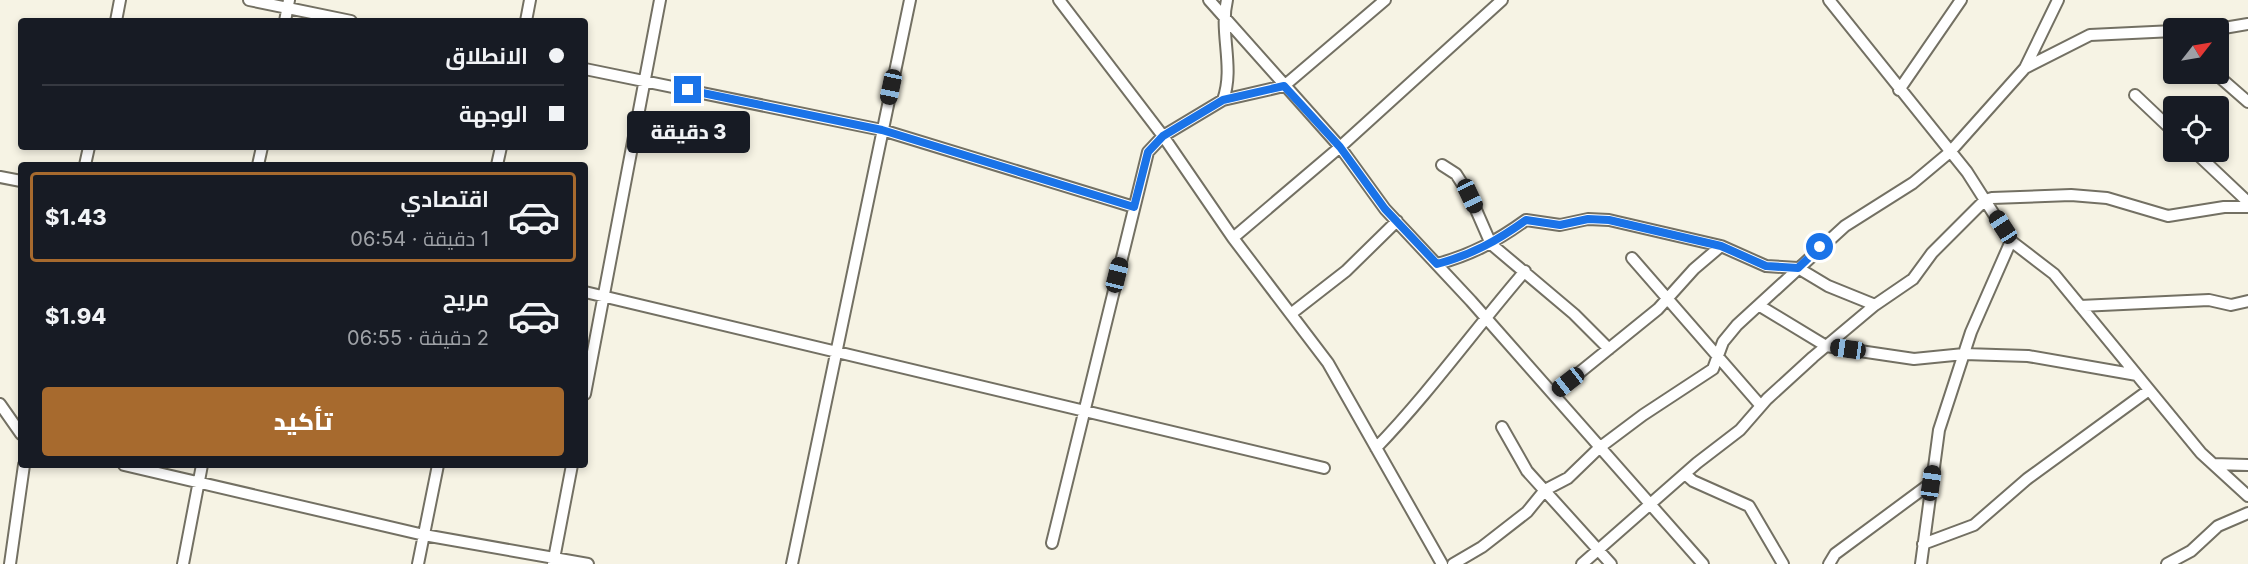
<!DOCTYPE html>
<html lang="ar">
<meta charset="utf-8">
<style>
:root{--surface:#171b24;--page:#242831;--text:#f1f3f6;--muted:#9ea1a6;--line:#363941;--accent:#a76a2e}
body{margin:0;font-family:Inter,Cairo,sans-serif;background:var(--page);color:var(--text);direction:rtl;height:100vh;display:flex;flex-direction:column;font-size:22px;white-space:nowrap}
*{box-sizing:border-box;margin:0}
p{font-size:20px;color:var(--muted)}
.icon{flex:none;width:33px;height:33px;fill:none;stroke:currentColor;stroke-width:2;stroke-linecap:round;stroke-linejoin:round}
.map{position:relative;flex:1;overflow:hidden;direction:ltr}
.panel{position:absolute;left:18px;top:162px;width:570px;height:306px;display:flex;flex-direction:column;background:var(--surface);border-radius:6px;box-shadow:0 3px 9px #0003;direction:rtl}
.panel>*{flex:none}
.top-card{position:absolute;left:18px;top:18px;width:570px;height:132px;border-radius:6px;box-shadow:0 3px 9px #0003;direction:rtl;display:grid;align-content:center;height:132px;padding:0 24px;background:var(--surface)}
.needle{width:39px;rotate:59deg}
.fabs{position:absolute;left:2163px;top:18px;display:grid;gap:12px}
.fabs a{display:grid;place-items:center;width:66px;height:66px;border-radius:6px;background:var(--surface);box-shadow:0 3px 9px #0003;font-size:30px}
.end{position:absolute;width:27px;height:27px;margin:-14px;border:8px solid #1a73e8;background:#fff;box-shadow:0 0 0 3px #fff}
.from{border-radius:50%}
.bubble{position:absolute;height:42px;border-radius:6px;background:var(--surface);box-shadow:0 3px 9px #0003;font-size:20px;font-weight:800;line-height:42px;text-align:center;direction:rtl}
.car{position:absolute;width:18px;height:36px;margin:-18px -9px;border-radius:8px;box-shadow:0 0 4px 2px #0007;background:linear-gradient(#222 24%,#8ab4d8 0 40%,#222 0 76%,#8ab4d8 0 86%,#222 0)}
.top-card b{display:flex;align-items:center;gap:21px;height:57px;font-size:22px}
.top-card b+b{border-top:2px solid var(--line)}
.top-card i{width:15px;height:15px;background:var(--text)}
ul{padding:10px 0 0;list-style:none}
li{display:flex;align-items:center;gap:18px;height:90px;margin:0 12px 9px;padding:0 12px;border:3px solid transparent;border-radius:6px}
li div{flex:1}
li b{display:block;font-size:22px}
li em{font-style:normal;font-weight:800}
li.on{border-color:var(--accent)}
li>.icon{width:54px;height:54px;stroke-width:1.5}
.primary-button{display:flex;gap:12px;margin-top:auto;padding:12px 24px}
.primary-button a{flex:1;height:69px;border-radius:6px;background:var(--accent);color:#fff;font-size:24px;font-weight:800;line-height:69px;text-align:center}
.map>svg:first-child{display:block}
</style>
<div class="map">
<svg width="2248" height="564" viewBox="0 0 2248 564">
<rect width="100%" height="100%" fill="#f6f3e4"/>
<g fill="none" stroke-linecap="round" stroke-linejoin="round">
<defs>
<path id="minor" d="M249 0 351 21
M1059 0 1163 136 1233 238 1328 363 1442 564
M1209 0 1340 147 1385 209 1471 301 1703 564
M1829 0 1967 172 2011 241 2054 274 2201 453 2248 496
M116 21 120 0
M285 21 289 0
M526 21 530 0
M2218 29 2248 24
M2025 68 2058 0
M585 69 882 130 1134 207
M2216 74 2248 102
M1899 90 1961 0
M2135 95 2174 132
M1223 100C1235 67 1219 33 1227 0
M2195 152 2248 202
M85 165 89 147
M258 165 262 147
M497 165 501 147
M1442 165 1456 174 1470 196 1491 244 1574 314 1609 349
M0 177 21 181
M1233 238 1340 147 1502 0
M1632 258 1761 406
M1437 264C1471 255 1497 241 1526 220L1560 225 1588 219 1609 220 1721 246 1766 266 1798 268 1828 286 1875 305
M585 292 1324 468
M1760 306 1826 346 1914 359 1964 354 2028 356 2137 375
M2080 306 2209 300 2231 305 2248 301
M1292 313 1346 271 1397 221
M585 394 660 0
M1553 394 1658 309 1694 269 1721 246
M0 404 21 434
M1502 427 1527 471 1611 564
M1376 448C1430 392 1475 329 1525 271
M2213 464 2248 465
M124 465 424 535 588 564
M1685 474 1693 481 1749 506 1783 564
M1052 543 1148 152 1163 136 1223 100 1284 86 1385 0
M1923 544 1974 525 2027 479 2149 390
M10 564 24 465
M183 564 202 465
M418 564 438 465
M553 564 572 465
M792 564 910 0
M1453 564 1482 547 1527 512 1545 490 1568 478 1599 448 1643 415 1713 369 1723 342 1737 325 1845 226 1913 183 1950 152 2025 68 2090 35 2174 31
M1582 564 1697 463 1740 430 1767 399 1813 357 1875 305 1913 279 1932 253 1985 200 1992 198 2071 195 2107 198 2168 216 2224 207H2248
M1829 564 1835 554 1931 483
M1921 564 1939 430 1971 332 2011 241
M2167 564 2191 551 2218 526 2248 513"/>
</defs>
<use href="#minor" stroke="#737063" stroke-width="14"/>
<use href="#minor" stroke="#fff" stroke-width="10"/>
</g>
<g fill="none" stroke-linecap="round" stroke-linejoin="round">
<path stroke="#1a73e8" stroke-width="8" d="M688 90 882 130 1134 207 1148 152 1163 136 1223 100 1284 86 1340 147 1385 209 1437 264C1471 255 1497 241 1526 220L1560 225 1588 219 1609 220 1721 246 1766 266 1798 268 1820 247"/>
</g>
</svg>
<div class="fabs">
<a><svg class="needle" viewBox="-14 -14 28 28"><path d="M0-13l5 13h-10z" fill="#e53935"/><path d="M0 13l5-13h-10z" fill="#9ea1a6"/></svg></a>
<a><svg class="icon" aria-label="locate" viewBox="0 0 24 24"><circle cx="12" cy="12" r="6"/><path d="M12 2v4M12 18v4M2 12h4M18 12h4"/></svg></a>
</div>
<i class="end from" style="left:1820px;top:247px"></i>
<i class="end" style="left:688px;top:90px"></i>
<div class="bubble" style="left:627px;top:111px;width:123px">3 دقيقة</div>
<i class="car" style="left:891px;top:87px;rotate:192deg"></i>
<i class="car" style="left:1470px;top:196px;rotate:155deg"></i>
<i class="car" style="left:2003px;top:227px;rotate:327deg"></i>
<i class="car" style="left:1117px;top:275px;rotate:14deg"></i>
<i class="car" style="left:1848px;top:349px;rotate:278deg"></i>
<i class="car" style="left:1568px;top:382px;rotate:232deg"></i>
<i class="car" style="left:1931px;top:483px;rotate:8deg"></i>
<div class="top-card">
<b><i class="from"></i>الانطلاق</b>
<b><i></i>الوجهة</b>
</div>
<section class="panel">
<ul>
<li class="on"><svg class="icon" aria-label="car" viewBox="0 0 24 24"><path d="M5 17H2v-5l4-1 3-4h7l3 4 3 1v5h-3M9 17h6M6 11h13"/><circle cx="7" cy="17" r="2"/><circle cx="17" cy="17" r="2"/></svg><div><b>اقتصادي</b><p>1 دقيقة · 06:54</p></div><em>$1.43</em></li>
<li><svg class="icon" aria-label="car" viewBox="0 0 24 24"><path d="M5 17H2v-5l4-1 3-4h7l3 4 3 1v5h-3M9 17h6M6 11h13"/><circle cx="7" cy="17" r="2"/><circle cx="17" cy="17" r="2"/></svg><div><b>مريح</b><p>2 دقيقة · 06:55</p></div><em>$1.94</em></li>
</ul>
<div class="primary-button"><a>تأكيد</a></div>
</section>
</div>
